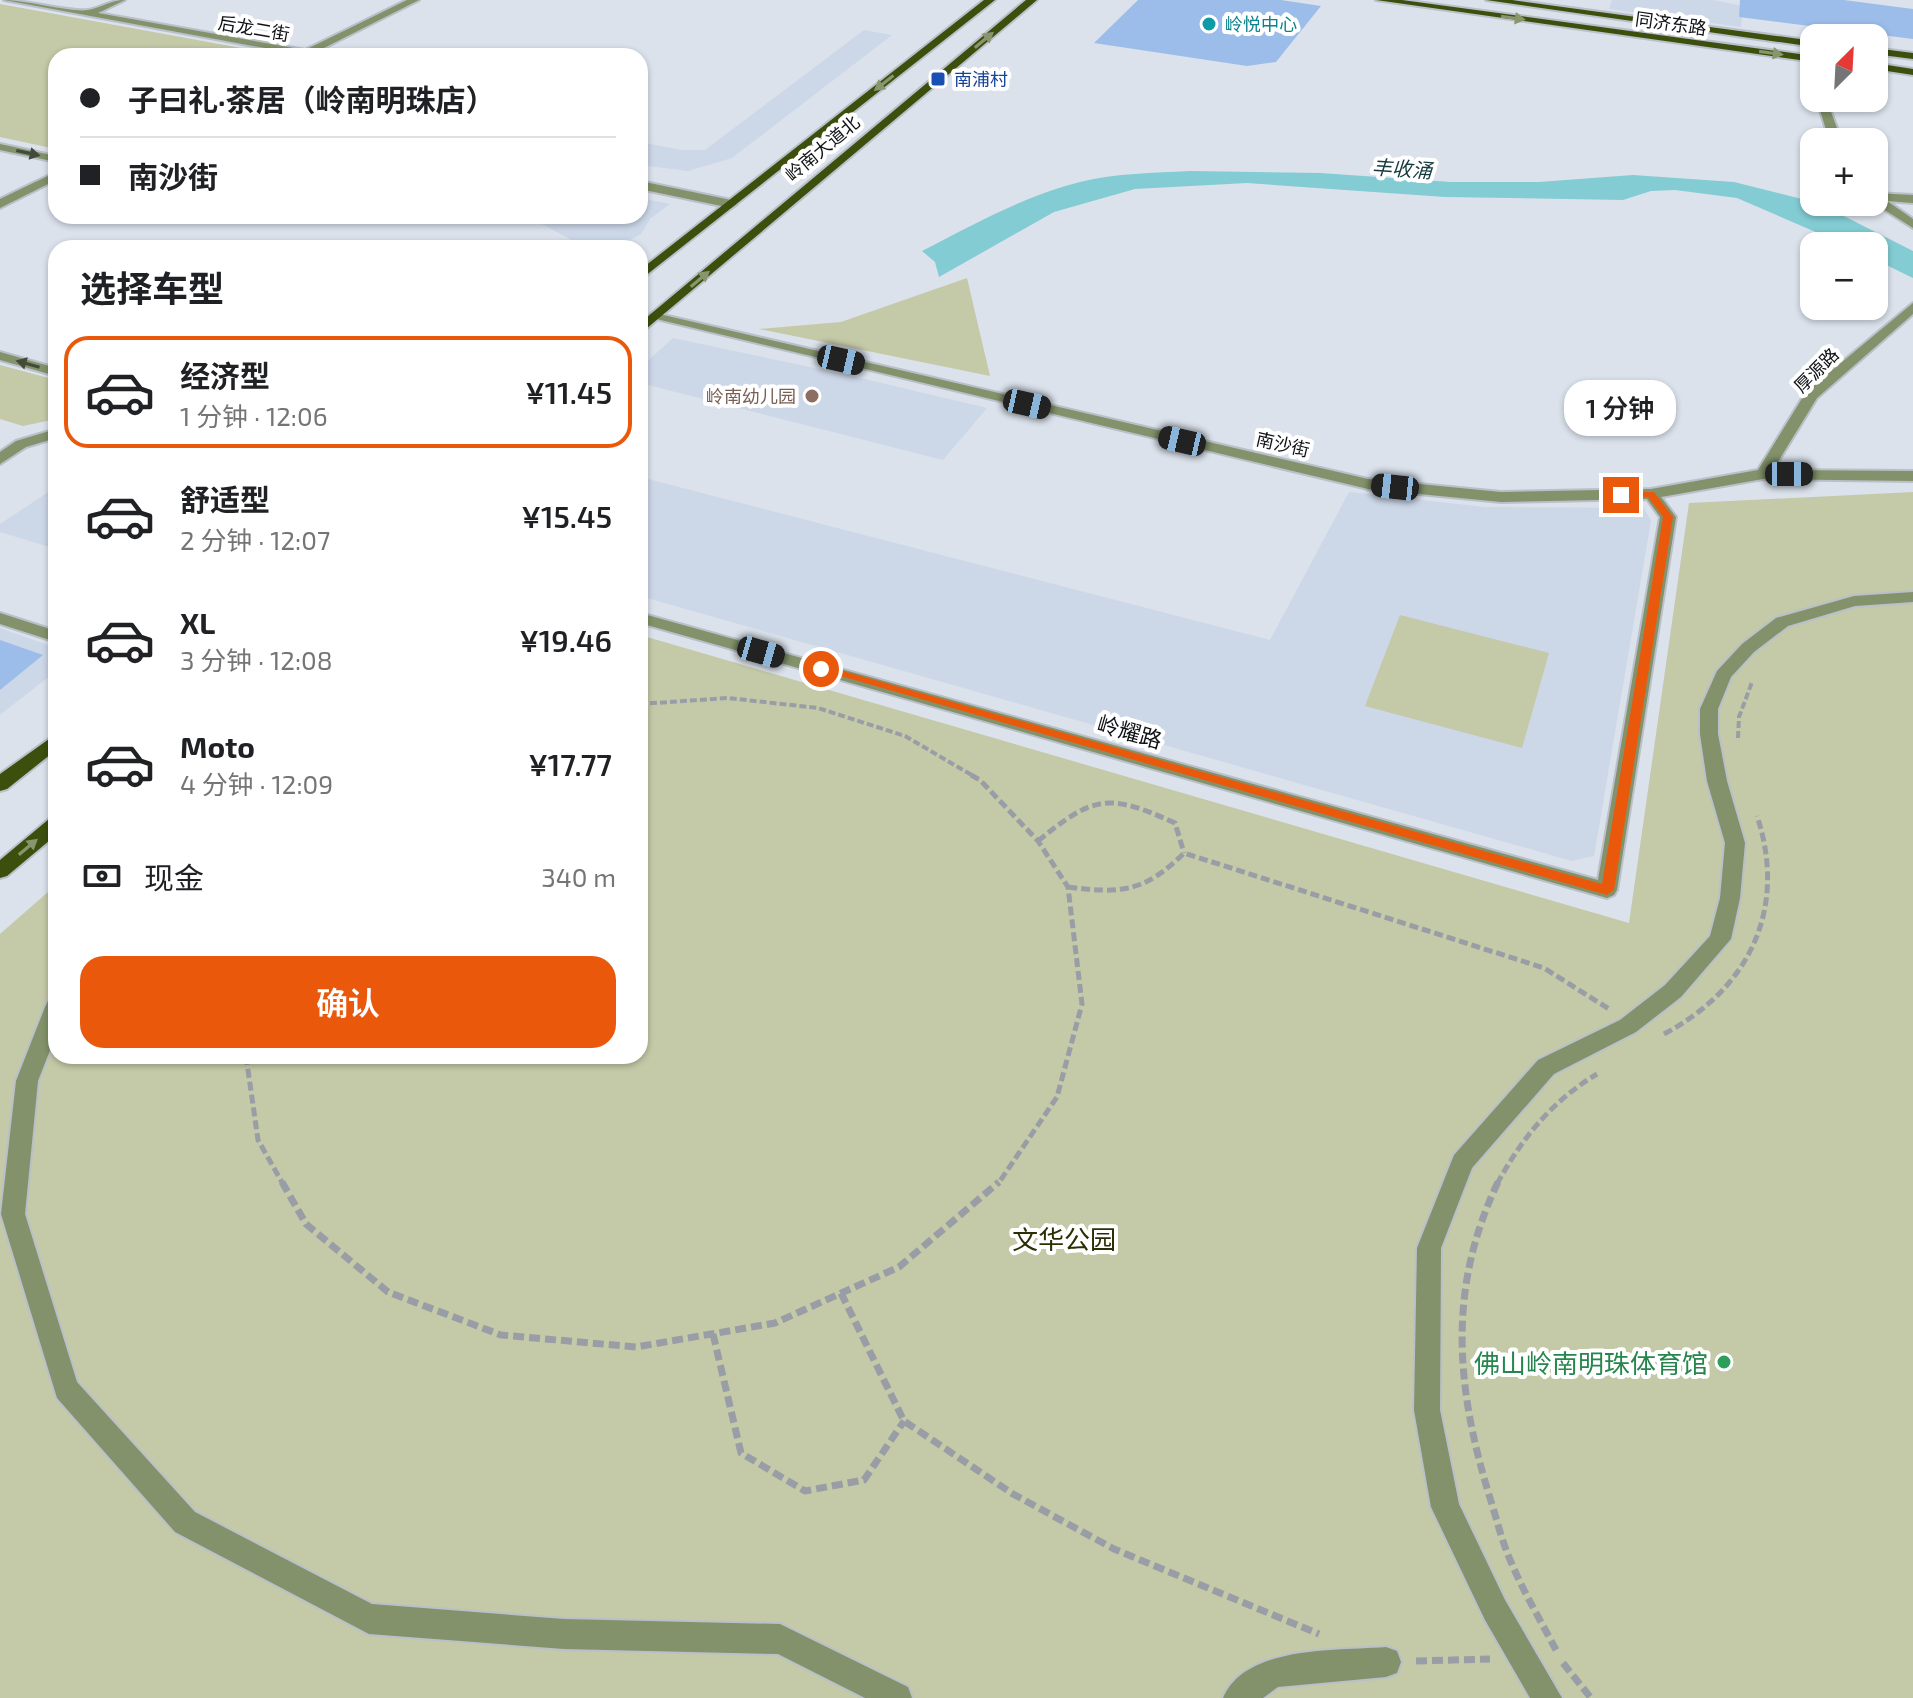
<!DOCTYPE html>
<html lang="zh">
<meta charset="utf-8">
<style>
:root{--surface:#fff;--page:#f2f2f2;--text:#202124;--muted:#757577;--line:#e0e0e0;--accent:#ea580c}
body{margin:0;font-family:"Exo 2","Noto Sans SC",sans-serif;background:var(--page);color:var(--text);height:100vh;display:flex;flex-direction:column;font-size:30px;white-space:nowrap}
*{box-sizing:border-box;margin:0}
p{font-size:26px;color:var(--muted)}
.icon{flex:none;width:44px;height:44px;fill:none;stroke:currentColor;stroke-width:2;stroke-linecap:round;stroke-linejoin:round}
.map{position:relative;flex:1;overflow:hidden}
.panel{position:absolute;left:48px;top:240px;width:600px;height:824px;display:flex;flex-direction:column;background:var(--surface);border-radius:24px;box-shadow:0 2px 6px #0004}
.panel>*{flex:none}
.hud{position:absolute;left:48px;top:48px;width:600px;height:176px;border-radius:24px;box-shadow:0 2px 6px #0004;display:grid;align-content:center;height:176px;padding:0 32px;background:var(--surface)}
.needle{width:52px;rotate:24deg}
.buttons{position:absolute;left:1800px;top:24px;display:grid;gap:16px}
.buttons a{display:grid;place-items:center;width:88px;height:88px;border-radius:16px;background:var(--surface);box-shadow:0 2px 6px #0004;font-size:40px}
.end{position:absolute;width:36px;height:36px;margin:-18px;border:10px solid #ea580c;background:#fff;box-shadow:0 0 0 4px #fff}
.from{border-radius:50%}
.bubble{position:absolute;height:56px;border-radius:24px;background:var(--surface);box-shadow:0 2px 6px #0004;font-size:26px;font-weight:600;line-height:56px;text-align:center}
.car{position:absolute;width:24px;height:48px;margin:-24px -12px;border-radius:10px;box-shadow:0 0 6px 2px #0007;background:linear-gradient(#222 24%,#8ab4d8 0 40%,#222 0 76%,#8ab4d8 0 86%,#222 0)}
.hud b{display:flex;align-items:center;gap:28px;height:76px;font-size:30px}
.hud b+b{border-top:2px solid var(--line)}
.hud i{width:20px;height:20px;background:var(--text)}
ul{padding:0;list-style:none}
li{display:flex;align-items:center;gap:24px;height:112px;margin:0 16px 12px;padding:0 16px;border:4px solid transparent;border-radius:24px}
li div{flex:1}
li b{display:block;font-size:30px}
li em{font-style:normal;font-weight:600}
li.selected{border-color:var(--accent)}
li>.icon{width:72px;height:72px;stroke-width:1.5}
h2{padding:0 32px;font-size:36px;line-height:96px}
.pay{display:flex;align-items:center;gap:20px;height:88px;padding:0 32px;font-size:30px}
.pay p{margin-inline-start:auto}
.primary-button{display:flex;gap:16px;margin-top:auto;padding:16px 32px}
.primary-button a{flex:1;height:92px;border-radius:24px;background:var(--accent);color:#fff;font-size:32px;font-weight:600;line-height:92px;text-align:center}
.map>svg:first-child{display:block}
</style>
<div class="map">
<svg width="1913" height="1698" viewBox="0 0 1913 1698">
<rect width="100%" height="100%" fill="#dbe2ec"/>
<path fill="#ccd7e8" d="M1612 0H1713L1743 6 1741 27 1609 9Z
M864 30 892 35 732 158 688 171 640 165V142L681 150H705Z
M640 198 670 204 650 219 641 234 621 245H581L527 216H640Z
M673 338 852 376 987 408 943 460 640 383V368Z
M640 477 1270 640 1349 492 1485 507 1644 508 1651 521 1594 856 1572 861 640 596Z
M56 487V549L0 532V524Z
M0 628 56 648V671L0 715Z"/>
<path fill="#c4c9a7" d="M0 4 285 56H56V149L0 137Z
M967 278 990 376 759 329 841 322Z
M0 365 56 380V419L23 426 0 419Z
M1913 492V1698H0V934L56 885V1056H640V635L1629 923 1689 503Z
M1400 615 1549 653 1522 748 1365 706Z"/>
<path fill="#83ccd4" d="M1190 171 1320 173 1451 182H1539L1633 175 1734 182 1818 203 1913 251V278L1874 259V246H1848L1737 198 1675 190 1651 191 1623 200 1445 197 1247 183 1135 189 1054 212 939 277 935 262 922 251C973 225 1024 196 1080 182 1116 173 1154 173 1190 171Z"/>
<path fill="#9cbdea" d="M1138 0H1281L1321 6 1276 62 1247 66 1094 43Z
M1740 0H1844L1913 9V39L1739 17Z
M0 640 43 655 0 690Z"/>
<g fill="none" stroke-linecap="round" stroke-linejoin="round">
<defs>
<path id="minor" d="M4 0C26 0 73 13 88 10 101 8 110 0 125 0L98 13 305 50 407 0H419L308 56Z
M1800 55 1809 57 1814 69V85L1809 82Z
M1816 98H1826L1842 142H1830Z
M0 144 56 156V162L0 150Z
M56 172V180L0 208V199Z
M640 181 731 200 737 204 731 208 640 189Z
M1874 193 1913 195V203L1887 201 1913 219V228L1872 202Z
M1913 303V314L1817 398 1773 470 1913 471V481L1763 479 1661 497 1676 517 1617 890 1614 895 1607 898 640 623V613L1598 880 1660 517 1647 499 1501 502 1368 489 648 317 655 313 1368 479 1501 492 1651 489 1758 470 1806 392Z
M0 352 56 368V376L0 360Z
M56 429V438L26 447 0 464V452L16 441Z
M1913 592V602L1855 606 1788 626 1754 652 1731 677 1718 709V734L1727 781 1745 843 1740 898 1731 939 1681 997 1636 1032 1554 1074 1472 1168 1441 1248 1440 1410 1459 1504 1505 1600 1562 1698H1530L1485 1620 1431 1507 1414 1410 1417 1248 1454 1155 1538 1060 1620 1020 1665 985 1710 936 1720 898 1725 843 1707 781 1700 734V709L1717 671 1742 644 1776 618 1854 596Z
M0 613 56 631V642L0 624Z
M56 998V1035L38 1081 25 1214 77 1382 195 1512 372 1604 564 1619 780 1624 908 1687 912 1698H865L778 1654 564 1649 369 1634 175 1532 57 1398 1 1214 16 1081 45 1007 48 1001Z
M1386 1647 1397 1651 1401 1662 1397 1673 1386 1677 1278 1687 1263 1698H1223C1245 1645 1337 1651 1386 1647Z"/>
<path id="major" d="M984 0H995L640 280V270Z
M1026 0H1037L640 334V323Z
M1376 0H1402L1814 56V62Z
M1486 0H1512L1814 41V47Z
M1874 48 1913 53V59L1874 54Z
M1874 63 1913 69V75L1874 69Z
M56 734V750L7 789 0 791V774Z
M56 817V835L7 876 0 878V860L49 819Z"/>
</defs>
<use href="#minor" stroke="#bac0c9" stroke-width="4"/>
<use href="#major" stroke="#bac0c9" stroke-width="4"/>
<path stroke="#999ea6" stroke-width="4" stroke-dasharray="7 3" stroke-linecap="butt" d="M640 704 728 698 818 708 905 736 975 777
M1738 738 1739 717 1752 682"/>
<path stroke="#999ea6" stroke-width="5" stroke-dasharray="9 4" stroke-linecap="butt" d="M971 775 980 780 1038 841 1068 887 1082 1004 1057 1097 998 1184
M1038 841C1094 795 1109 793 1175 823L1184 853
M1068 887C1121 894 1145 892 1184 853L1544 968 1609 1009
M1664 1034C1749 989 1788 909 1757 816
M246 1056 258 1140 283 1184
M1497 1184C1522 1138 1552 1101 1597 1074"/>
<path stroke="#999ea6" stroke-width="7" stroke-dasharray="11 5" stroke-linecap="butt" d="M282 1182 306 1224 388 1292 501 1335 636 1347 775 1323 899 1267 999 1182
M1498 1182C1447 1289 1456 1388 1490 1498 1497 1520 1502 1542 1511 1562 1524 1593 1541 1621 1556 1650
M841 1293 904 1421 1013 1494 1114 1549 1319 1634
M713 1334 741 1453 805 1491 864 1480 904 1421
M1416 1661 1490 1659
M1563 1663 1591 1698"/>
<use href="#minor" fill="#83926a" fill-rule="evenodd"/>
<use href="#major" fill="#3c4f0d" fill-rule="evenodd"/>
</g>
<defs><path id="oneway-solid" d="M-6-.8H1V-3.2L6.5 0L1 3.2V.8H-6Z" transform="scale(2)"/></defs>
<g fill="#8a956e">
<use href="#oneway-solid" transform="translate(1513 18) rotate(8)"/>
<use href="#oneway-solid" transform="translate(984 40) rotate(-40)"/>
<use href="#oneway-solid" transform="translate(1771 53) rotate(8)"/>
<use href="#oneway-solid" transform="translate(884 83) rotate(142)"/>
<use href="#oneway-solid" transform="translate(700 279) rotate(-40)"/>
<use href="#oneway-solid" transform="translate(28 847) rotate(-40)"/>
</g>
<g fill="#434a3a">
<use href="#oneway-solid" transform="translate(28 153) rotate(12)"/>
<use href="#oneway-solid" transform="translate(28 364) rotate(-164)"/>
</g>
<path fill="#ea580c" d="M1654 492 1673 517 1614 890 1607 895 816 669 825 666 1602 884 1663 517 1648 497 1621 498 1616 495 1621 492Z"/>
<circle fill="#0f9aa8" stroke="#fff" stroke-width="3" cx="1209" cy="24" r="8"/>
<rect fill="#1a4fb4" stroke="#fff" stroke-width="3" x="930" y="71" width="16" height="16" rx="4"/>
<circle fill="#8d6e63" stroke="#fff" stroke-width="3" cx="812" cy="396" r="8"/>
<circle fill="#2e9e5b" stroke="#fff" stroke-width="3" cx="1724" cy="1362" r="8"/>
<g text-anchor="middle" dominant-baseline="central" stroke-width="8" stroke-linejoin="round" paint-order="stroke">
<g font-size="18" fill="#0e1013" stroke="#fff">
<text transform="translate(1671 23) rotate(8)">同济东路</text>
<text transform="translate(254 28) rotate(10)">后龙二街</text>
<text transform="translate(822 148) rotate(-40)">岭南大道北</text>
<text transform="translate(1816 370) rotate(-45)">厚源路</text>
<text transform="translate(1283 444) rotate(13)">南沙街</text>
</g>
<g font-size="18" fill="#0d838f" stroke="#fff" text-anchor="start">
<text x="1225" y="24">岭悦中心</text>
</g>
<g font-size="18" fill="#164399" stroke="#fff" text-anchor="start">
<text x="954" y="79">南浦村</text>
</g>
<g font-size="18" fill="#785e54" stroke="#fff" text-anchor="end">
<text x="796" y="396">岭南幼儿园</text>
</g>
<g font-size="20" font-style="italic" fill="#163a3e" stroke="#fff">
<text transform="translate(1402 168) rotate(4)">丰收涌</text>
</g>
<g font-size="22" fill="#0e1013" stroke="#fff">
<text transform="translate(1130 731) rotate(16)">岭耀路</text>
</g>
<g font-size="26" fill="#2c2f04" stroke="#fff">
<text x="1064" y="1238">文华公园</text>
</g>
<g font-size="26" fill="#27864d" stroke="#fff" text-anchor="end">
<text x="1708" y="1362">佛山岭南明珠体育馆</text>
</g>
</g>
</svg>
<div class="buttons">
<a><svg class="needle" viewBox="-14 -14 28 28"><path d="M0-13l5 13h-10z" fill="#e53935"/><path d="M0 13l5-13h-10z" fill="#757577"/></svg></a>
<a>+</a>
<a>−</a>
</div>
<i class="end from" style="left:821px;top:669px"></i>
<i class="end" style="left:1621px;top:495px"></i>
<div class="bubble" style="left:1564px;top:380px;width:112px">1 分钟</div>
<i class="car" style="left:841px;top:360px;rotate:103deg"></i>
<i class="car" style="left:1027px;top:404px;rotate:103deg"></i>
<i class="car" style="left:1182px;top:441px;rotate:283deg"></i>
<i class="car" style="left:1789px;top:474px;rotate:90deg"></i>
<i class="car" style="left:1395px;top:487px;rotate:276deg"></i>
<i class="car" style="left:761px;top:652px;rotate:106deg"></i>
<div class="hud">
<b><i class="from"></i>子曰礼·茶居（岭南明珠店）</b>
<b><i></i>南沙街</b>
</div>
<section class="panel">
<h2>选择车型</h2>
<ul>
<li class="selected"><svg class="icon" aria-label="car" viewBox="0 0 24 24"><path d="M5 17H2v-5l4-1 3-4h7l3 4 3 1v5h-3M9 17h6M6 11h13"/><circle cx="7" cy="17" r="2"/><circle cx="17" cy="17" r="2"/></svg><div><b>经济型</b><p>1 分钟 · 12:06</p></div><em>¥11.45</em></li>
<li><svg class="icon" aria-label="car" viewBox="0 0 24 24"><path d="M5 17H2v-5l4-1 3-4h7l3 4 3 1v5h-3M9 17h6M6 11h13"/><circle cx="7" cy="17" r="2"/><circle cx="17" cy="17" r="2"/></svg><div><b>舒适型</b><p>2 分钟 · 12:07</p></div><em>¥15.45</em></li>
<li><svg class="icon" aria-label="car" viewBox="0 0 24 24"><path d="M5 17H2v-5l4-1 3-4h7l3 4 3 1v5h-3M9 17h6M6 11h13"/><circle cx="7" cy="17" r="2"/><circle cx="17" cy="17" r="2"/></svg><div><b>XL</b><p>3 分钟 · 12:08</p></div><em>¥19.46</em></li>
<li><svg class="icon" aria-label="car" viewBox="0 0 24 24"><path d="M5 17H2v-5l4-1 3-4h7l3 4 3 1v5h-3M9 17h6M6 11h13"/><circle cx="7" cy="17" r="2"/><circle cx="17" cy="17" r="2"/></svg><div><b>Moto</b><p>4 分钟 · 12:09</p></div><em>¥17.77</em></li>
</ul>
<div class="pay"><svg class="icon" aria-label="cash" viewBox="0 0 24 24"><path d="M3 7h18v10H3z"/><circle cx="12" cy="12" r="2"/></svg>现金<p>340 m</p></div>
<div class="primary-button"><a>确认</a></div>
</section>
</div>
